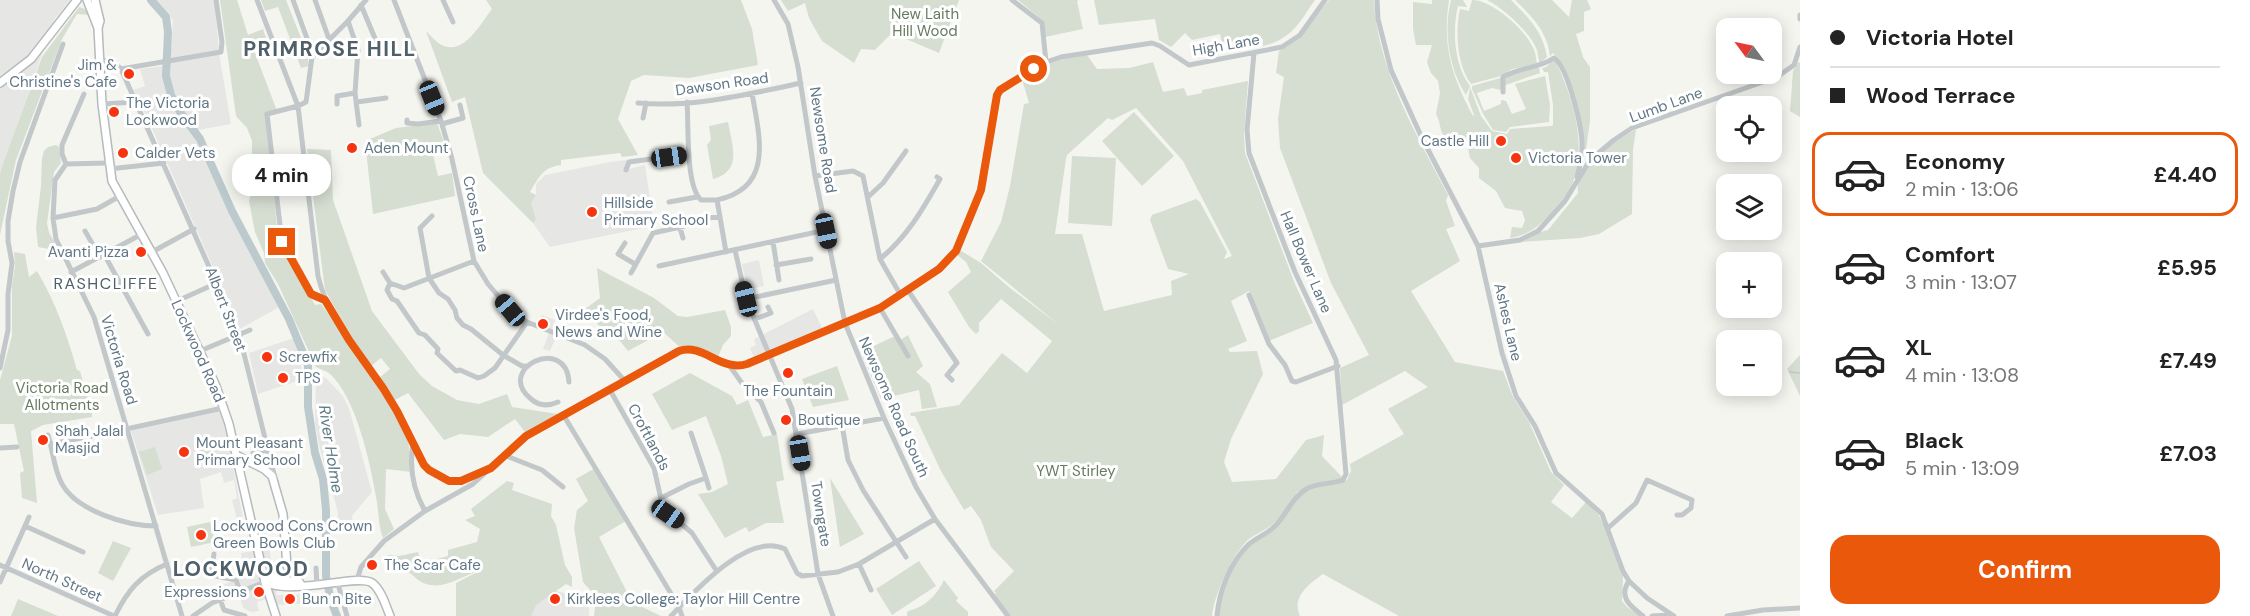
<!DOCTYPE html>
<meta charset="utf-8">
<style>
:root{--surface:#fff;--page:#f2f2f2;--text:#222;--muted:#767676;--line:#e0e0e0;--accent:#ea580c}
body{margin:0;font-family:"DM Sans",sans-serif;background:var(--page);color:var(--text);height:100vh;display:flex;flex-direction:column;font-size:22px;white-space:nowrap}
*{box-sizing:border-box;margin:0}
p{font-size:20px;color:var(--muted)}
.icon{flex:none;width:33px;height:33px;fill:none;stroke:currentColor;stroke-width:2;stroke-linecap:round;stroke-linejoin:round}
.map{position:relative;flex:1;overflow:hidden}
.side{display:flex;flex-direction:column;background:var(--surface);width:450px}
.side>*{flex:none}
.banner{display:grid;align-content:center;height:132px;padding:0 30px;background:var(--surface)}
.needle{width:39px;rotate:303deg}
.controls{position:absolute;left:1716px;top:18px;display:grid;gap:12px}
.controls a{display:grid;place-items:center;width:66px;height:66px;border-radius:12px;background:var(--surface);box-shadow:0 3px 15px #0003;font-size:30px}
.end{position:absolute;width:27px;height:27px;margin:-14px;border:8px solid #ea580c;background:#fff;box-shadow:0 0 0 3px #fff}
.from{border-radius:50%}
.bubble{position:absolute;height:42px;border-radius:18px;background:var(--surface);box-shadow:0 3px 15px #0003;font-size:20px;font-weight:700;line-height:42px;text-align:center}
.car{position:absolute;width:18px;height:36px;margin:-18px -9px;border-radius:8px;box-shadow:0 0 4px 2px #0007;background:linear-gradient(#222 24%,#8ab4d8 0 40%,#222 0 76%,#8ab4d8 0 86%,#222 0)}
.banner b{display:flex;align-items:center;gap:21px;height:57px;font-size:22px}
.banner b+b{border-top:2px solid var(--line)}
.banner i{width:15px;height:15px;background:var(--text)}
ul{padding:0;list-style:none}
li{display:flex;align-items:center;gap:18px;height:84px;margin:0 12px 9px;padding:0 18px;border:3px solid transparent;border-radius:18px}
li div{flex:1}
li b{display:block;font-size:22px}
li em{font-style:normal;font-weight:700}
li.current{border-color:var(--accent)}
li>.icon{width:54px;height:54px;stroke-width:1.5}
.action{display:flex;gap:12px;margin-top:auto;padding:12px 30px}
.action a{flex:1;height:69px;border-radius:18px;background:var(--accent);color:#fff;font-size:24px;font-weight:700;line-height:69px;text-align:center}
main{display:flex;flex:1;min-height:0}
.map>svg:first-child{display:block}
</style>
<main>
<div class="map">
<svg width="1800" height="616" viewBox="0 0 1800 616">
<rect width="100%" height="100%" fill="#f5f5f0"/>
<path fill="#e6e6e4" d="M0 0H70L54 20 0 174Z
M155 0H215L219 53 231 124 193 131 222 196 248 241 281 306 240 329 151 126 133 90 145 86 140 69 170 65 173 20Z
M627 160 629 169 645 165 654 226 550 247 533 223 536 220 530 203 536 195V184L545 175 610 162Z
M759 260 764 286 754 288 755 295 749 296 742 264Z
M813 309 824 332 755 360 750 348 756 345 754 339Z
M542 315 555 320 552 330 558 332 550 351 543 349 550 330 537 325Z
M294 338 299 350 303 379 258 394 249 353Z
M316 373 327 379 343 396 349 408 372 492 352 516 353 527 337 526 338 512 319 445 315 424Z
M220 411 227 437 244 523 238 524 232 500 237 498 234 480 224 483 221 472 200 479 204 508 158 515 131 431Z
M265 525 277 595 312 594 316 603 276 605 266 599 257 602 259 611 251 612 243 608 238 590 227 595 223 585 241 577 243 566 241 553 263 549 259 526Z
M542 586 570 595 589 604V616H521Z"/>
<path fill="#d6ddd1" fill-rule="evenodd" d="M220 0H237L248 35 263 29 269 47 255 52 252 45 277 111 267 113 277 228 280 243 315 305 321 304C350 342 387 386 405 431 410 444 410 458 412 472L386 469 385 509 394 529 383 538C378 524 379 511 376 497 370 462 356 397 329 373 326 371 320 369 316 367L278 284 265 263 264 253 255 232 249 201 256 175 252 159V141L247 128 236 116Z
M261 0H286L307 53 309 66 301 68 278 7 265 11Z
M486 0H741L752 29 758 65 689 78 644 75 631 81 618 119 638 155 622 157 620 153 561 160V165C542 168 540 176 530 192L536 195 531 203 536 220 533 223 483 173 465 97 452 102 426 31C430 35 435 41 440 44 463 58 480 24 492 9Z
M781 0H959L939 53 892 33 875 50 861 49 854 63 822 41 809 18 805 3 788 11Z
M1018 0H1079L1077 1 1083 29 1045 37 1044 23 1041 19Z
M1094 0H1315C1299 23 1292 39 1263 46V39L1222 43 1220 34 1192 40 1185 33 1171 47 1159 40 1155 19 1099 25Z
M1329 0H1374C1377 69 1417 135 1448 195L1446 201 1455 226 1446 229 1460 261 1411 291 1455 362 1503 371 1513 397 1529 422 1551 472 1564 485 1551 502 1572 518 1586 502 1598 514 1606 528 1623 575 1622 601 1627 607 1640 616H1399L1323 574C1309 584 1291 597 1300 616H1218C1221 592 1232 563 1250 546 1259 537 1269 530 1277 521 1287 510 1297 495 1311 489 1322 484 1335 485 1347 480L1351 471 1350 464 1404 434 1388 409 1428 387 1405 371 1342 405 1340 368 1369 355 1331 283 1280 148 1278 119 1284 77 1276 73 1279 51C1303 39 1312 20 1329 0Z
M1432 0H1449C1442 47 1452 76 1473 116L1474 115 1468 99 1470 87 1481 116 1492 131 1507 134 1510 129 1551 126 1553 125V105L1548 72H1544L1542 68 1546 67 1552 61 1556 62C1573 99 1587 142 1573 182 1569 194 1559 203 1552 212 1539 226 1529 235 1510 238L1512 227 1522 228 1525 220 1522 211 1505 208 1496 191 1479 178V168L1470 158 1466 138 1457 136 1446 139C1439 131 1441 123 1436 114L1440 93 1438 81 1431 73 1427 62 1432 45H1416L1413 29V2L1432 4Z
M1451 0H1463L1467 7 1458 6C1452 30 1454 65 1470 86L1466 95C1449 70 1443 30 1451 0Z
M1472 0C1493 0 1527 31 1534 50 1536 54 1536 60 1537 64L1512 69 1501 76 1471 84C1457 65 1455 32 1460 9L1469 11Z
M1487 0H1511C1529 18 1543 32 1547 57L1540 63C1538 59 1538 55 1537 50 1530 32 1503 8 1487 0Z
M1515 0H1552L1569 17 1572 0H1587L1591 9 1584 12V31L1576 34 1583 57 1590 67V121L1585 157C1583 132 1571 70 1553 53L1550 56C1547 31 1532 17 1515 0Z
M79 7 85 9 89 15 77 14 62 39 16 160 0 235V174L4 161 42 57Z
M1087 55 1097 69 1129 68 1153 62 1163 92 1184 88 1187 96 1202 93V90L1248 81 1244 134 1245 153 1295 284 1313 323 1269 341 1249 291 1231 301 1247 341 1228 349 1230 352 1257 351 1263 374 1231 439 1224 462 1232 482 1276 479 1306 440 1324 435 1322 456 1343 478 1299 493 1296 492 1298 494C1290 504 1283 515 1274 523 1265 532 1252 534 1244 544 1230 560 1214 596 1212 616H1011L993 596 996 593 994 591 1014 571 991 547 981 520 971 506 964 510 941 471 915 416H911L910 413 959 405 1002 353 1027 373 1052 341 1001 299 979 323V331L976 334 969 327 948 292 971 272 966 262 955 253 958 249 981 263 1010 288 1058 324 981 261 1001 222 1010 186 1024 104 1029 103 1022 79 1048 62ZM1136 108 1183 161 1232 256 1224 259 1227 252 1200 202 1196 199 1152 215 1150 220 1168 269 1189 274 1171 281 1172 295 1104 311 1082 234H1055L1066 159 1067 155 1108 118 1112 120Z
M1798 62 1800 63V117L1790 111 1793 71Z
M1539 67 1540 73 1503 86 1500 90 1492 88 1477 93 1484 111 1501 104V100L1506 101 1512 114 1526 109 1515 84 1545 76 1550 105 1549 122 1510 127 1506 132 1493 130 1483 114 1472 89V86Z
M1134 112 1174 156 1142 186 1102 141Z
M728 122C732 145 743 171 713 179L707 145 711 140 709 126Z
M437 123 444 142 431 146 438 176 452 173 455 196 373 214 365 141 396 128Z
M1636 129 1633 150 1632 214 1599 234 1580 238 1522 242 1540 232 1548 230 1578 193C1573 167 1616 141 1636 129Z
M56 145 59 147 61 163 54 172 47 223 49 233 56 244 49 249 38 247 36 227 41 186 42 158 44 151 48 147Z
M307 149 331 150 333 200 372 311 419 374 432 386 457 400 479 404 507 394 512 407 558 414 525 432 515 419 488 437 460 434 444 440 408 393 395 400 379 378 390 369 381 358 371 366 352 338 325 290Z
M1072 156 1116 158 1112 226 1068 223Z
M14 252 25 254 29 277 37 271C56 303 67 335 77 370L80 371 92 413V417L43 425 31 431 37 503 22 498 20 473 24 471 14 424H0V380L12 336V285L15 266Z
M597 268 654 298 678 316 687 317 725 310 731 327V336L723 345 718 357 694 346 681 348 663 332 628 351 620 341 601 328 585 309 600 298Z
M908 335 923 366 916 372 930 384 937 407 922 409 919 390 881 399 861 352 895 336 899 341Z
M1800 355V396L1787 369Z
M837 366 849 400 813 407 802 379Z
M690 373 732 396 737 405 748 400 763 437 777 434 784 480 776 482 784 523H766L749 532 746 527 725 538 698 494 712 492 728 484 721 456 706 416 672 430 652 394Z
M200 440 216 450 210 460 199 463V458L194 448Z
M155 447 162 469 147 475 139 452Z
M595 468 626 521 599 537 632 602 661 616H594L596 597 583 582 574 528 577 510 588 501 576 479Z
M830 478 864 534 840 547Z
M507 481 514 483 512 490 552 504 551 516 556 525 565 565 572 577V587L566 584 536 605 531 616H456V583L481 570C466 574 447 588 431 585 410 582 415 564 388 572V555L399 556 418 552 421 563 448 556V550L477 542 480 529 465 520 475 516 471 509Z
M210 522 215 542 191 547 187 527Z
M113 541 131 548 113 581 98 573Z
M919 561 936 586 892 615 876 589Z
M944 580 958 598 956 601 968 612V616H907V612C910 610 913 610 917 608 928 604 939 591 944 580Z
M18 599 58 616H11Z"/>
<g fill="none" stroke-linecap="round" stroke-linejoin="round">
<path stroke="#bccace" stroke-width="1.5" d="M1790 372 1800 373"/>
<path stroke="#bccace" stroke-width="8" d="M151 0 166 17 168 32 166 76 171 95 180 112 200 139 232 211 289 319 308 365V407L315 453 323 479 326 510V576L331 601 337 616"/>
<defs>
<path id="major" d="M87 0 98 28
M95 0 100 21 98 28 102 104 112 181 163 273 216 386 229 424 265 582 276 616
M0 83 31 59 77 0
M236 455 264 469 272 476 283 514 287 566 300 583
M265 582C293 596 359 573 372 583 381 589 386 606 390 616
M265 582 271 577 299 583"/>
</defs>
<use href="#major" stroke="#b5babd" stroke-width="10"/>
<path stroke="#c2c7ca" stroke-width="5" d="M257 0 298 106 318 276C330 327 371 366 397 410 407 428 412 448 424 464 428 470 435 475 442 478 461 487 471 473 489 468
M293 0 313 55
M315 0 329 39
M394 0 441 121 452 159 474 261 488 284 510 310 527 322 585 345 605 359 625 381
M443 0 453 22
M774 0 788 24 798 67 815 176 845 323 884 418 916 487 935 519 1008 616
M1012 0 1042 23 1046 62
M1377 0 1378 19 1391 70 1422 138 1478 246 1502 353 1516 396 1535 426 1556 473 1602 514 1623 571 1629 581 1647 598 1674 616
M361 5 379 48
M1800 15V19
M348 21 358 50 355 93 359 125
M100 60 113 61 121 69 239 334 275 478
M121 69 221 52 222 42 216 0
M1503 92V77C1519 67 1538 69 1554 58 1568 67 1583 130 1582 148 1582 158 1579 168 1577 177
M84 94 62 145V154L66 164 55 180 53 218 56 239 94 317 182 616
M357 102 386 98
M687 102C689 125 685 185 701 200H717L726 252
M638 103C692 108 749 94 801 83
M102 104 136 102
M337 104V96L355 93
M643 118 646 103
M407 120V123L418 124 441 121
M442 124 463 118 460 105
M66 164 108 163
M109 169 164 163
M626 170 629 162 688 154
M815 176 853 171 863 176 880 259 900 294
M868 197 883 183 906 151
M717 200C775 188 759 135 752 93
M669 202 697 197
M432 216 420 228 429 278 439 293 448 299 455 310 457 318 463 325 471 329 503 355 522 366H526
M53 218 97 209 120 196
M680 228 683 238
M85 231 100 257
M773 242 779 280
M625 243 618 254 635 264
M1478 246 1520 240 1538 231 1565 201 1590 160 1614 140 1632 128 1777 77 1794 65 1800 47
M735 250 746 299 792 409 818 574 833 616
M152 252 194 229
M104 254 148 334
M880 259C907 237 923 209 940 179L937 177
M776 265 811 259
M659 266 826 230
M71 272 142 234
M383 272 390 283 404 288 474 261
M631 273 653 233 685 226 704 219 720 216
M390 283 387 290 392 299 397 301 419 333 425 335 438 349 437 353 456 371 460 370 478 378 484 376 495 368 527 322
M907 289 957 363 947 375 952 380
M1249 295 1269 344 1285 365 1292 381 1296 382 1338 366
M746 299 836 280
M325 300 316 298 311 294 282 242 267 114 298 106 306 102 312 57 348 21 366 0
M177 301 217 283
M880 308 908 356
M755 319 771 313 768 307
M200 351 250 330
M729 365 744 386 761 402 774 433
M0 368 8 330V294L12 263 8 241V221L13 191 20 162 63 44
M610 390 654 468 663 508 692 533 716 570
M558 402C549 406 539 406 531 399 494 369 566 334 569 382
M564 416 679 607 682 616
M842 425 848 460 863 490 906 557
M131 428 223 408
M797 434 884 418
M48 435C53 451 54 470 62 484 77 511 127 526 156 526
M51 444 127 429
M413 444C409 468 413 490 425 511
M0 448 17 447
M253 453 268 450
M504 455 542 470 563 487
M706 478 709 488
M661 498 689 484 706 478 691 433
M25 526 83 552
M1608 528 1636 503 1647 480 1692 500 1691 508 1682 515H1677
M214 554 211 575 236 580 240 591
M859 564 871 590
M0 565 114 616
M316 568 317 586
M357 580 361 567 384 541 425 511 473 484 526 436 674 353C701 341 720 372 748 364L880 308 948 261 956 251 977 203 997 95 1000 90 1046 62 1061 57 1152 43 1160 46 1189 65 1282 47 1300 35 1325 0
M1629 581C1618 597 1630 606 1643 616
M0 582 29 517
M338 584 347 616
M220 599 224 610 245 616
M115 616C127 591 140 575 167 564
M193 616 212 603 265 582
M671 616C694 592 748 531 785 549L797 573 802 576 838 572 859 564 935 519
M1217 616C1219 591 1230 563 1248 545 1256 538 1267 534 1275 526 1287 514 1292 497 1308 488 1318 483 1332 484 1343 480L1346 474 1336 360 1295 272 1249 153 1247 130 1254 53
M1652 616 1671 615
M1727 616 1763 610 1800 608"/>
<use href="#major" stroke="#fff" stroke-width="7"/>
</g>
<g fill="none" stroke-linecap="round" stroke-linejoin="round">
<path stroke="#ea580c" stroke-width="8" d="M282 242 311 294 325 300 349 340 383 388 397 411 424 465 429 470 449 481H461L491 468 526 436 679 351C704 343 720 372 747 364L880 308 939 269 956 251 981 190 997 95 1000 90 1034 69"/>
</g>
<g fill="#f63510" stroke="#fff" stroke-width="2">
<circle cx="129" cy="74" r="6"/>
<circle cx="114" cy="112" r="6"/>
<circle cx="1501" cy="141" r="6"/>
<circle cx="352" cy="148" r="6"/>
<circle cx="123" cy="153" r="6"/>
<circle cx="1516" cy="158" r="6"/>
<circle cx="592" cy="212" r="6"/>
<circle cx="141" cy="252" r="6"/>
<circle cx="543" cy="324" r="6"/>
<circle cx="267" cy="357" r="6"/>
<circle cx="788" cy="373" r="6"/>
<circle cx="283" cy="378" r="6"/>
<circle cx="786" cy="420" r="6"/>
<circle cx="43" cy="440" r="6"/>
<circle cx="184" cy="452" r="6"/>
<circle cx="201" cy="535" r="6"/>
<circle cx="372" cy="565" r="6"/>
<circle cx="259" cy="592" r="6"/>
<circle cx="290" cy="599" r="6"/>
<circle cx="555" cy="599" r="6"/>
</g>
<g text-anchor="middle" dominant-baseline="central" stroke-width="6" stroke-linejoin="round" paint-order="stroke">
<g font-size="15" fill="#687b60" stroke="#fff">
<text x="925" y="14">New Laith<tspan x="925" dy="17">Hill Wood</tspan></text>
<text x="62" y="388">Victoria Road<tspan x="62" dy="17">Allotments</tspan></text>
<text x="1076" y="471">YWT Stirley</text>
</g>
<g font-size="15" fill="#617785" stroke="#fff">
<text transform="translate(1226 45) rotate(-10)">High Lane</text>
<text transform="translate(722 84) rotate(-8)">Dawson Road</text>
<text transform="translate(1666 105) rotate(-20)">Lumb Lane</text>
<text transform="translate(823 140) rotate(81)">Newsome Road</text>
<text transform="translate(476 214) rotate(78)">Cross Lane</text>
<text transform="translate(1306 262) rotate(67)">Hall Bower Lane</text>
<text transform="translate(226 309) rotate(69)">Albert Street</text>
<text transform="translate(1508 322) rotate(77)">Ashes Lane</text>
<text transform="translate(198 351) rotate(66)">Lockwood Road</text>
<text transform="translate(119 360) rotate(73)">Victoria Road</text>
<text transform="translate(894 407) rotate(66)">Newsome Road South</text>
<text transform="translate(649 437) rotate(62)">Croftlands</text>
<text transform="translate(821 514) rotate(81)">Towngate</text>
<text transform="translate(62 580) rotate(24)">North Street</text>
</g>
<g font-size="15" fill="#617785" stroke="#fff" text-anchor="start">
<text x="117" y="65" text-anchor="end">Jim &amp;<tspan x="117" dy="17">Christine's Cafe</tspan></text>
<text x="126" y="103">The Victoria<tspan x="126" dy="17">Lockwood</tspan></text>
<text x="1489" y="141" text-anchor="end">Castle Hill</text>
<text x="364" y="148">Aden Mount</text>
<text x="135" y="153">Calder Vets</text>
<text x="1528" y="158">Victoria Tower</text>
<text x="604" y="203">Hillside<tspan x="604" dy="17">Primary School</tspan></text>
<text x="129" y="252" text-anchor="end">Avanti Pizza</text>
<text x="555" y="315">Virdee's Food,<tspan x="555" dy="17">News and Wine</tspan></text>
<text x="279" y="357">Screwfix</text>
<text x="295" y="378">TPS</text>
<text x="788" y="391" text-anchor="middle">The Fountain</text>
<text x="798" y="420">Boutique</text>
<text x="55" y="431">Shah Jalal<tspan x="55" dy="17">Masjid</tspan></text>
<text x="196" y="443">Mount Pleasant<tspan x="196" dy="17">Primary School</tspan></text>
<text x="213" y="526">Lockwood Cons Crown<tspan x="213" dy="17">Green Bowls Club</tspan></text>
<text x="384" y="565">The Scar Cafe</text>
<text x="247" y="592" text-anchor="end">Expressions</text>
<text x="302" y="599">Bun n Bite</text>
<text x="567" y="599">Kirklees College: Taylor Hill Centre</text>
</g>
<g font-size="16" letter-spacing="1.5" fill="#4f6069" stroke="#fff">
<text x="106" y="283">RASHCLIFFE</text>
</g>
<g font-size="16" font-style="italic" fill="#5c7b83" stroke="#fff">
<text transform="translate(331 449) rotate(81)">River Holme</text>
</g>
<g font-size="21" font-weight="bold" letter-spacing="1.5" fill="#4f6069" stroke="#fff">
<text x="330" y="49">PRIMROSE HILL</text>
<text x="241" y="569">LOCKWOOD</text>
</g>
</g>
</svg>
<div class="controls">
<a><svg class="needle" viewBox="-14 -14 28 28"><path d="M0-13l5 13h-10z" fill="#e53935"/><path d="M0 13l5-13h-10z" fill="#767676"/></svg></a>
<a><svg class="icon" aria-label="locate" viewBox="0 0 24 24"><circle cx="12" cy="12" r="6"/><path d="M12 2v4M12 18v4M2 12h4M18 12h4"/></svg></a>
<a><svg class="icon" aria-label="layers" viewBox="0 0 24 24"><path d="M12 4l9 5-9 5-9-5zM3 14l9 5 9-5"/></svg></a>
<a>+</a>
<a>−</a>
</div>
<i class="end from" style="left:1034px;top:69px"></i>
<i class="end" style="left:282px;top:242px"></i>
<div class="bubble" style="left:232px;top:154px;width:99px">4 min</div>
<i class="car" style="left:432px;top:98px;rotate:158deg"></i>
<i class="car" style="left:669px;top:157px;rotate:82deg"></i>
<i class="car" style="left:826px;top:231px;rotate:168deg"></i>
<i class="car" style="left:746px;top:299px;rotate:346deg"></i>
<i class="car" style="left:510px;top:310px;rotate:320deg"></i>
<i class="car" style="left:800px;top:453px;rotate:171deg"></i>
<i class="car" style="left:668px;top:514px;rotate:125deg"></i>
</div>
<section class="side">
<div class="banner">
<b><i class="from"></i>Victoria Hotel</b>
<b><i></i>Wood Terrace</b>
</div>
<ul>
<li class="current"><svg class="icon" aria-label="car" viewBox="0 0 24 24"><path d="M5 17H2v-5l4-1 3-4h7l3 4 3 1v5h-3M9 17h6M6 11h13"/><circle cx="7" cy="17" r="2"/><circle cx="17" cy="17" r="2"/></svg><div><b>Economy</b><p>2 min · 13:06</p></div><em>£4.40</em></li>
<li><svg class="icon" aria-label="car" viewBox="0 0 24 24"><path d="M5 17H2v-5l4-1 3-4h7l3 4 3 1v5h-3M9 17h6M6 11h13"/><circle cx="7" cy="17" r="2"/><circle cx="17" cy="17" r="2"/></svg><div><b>Comfort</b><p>3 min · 13:07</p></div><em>£5.95</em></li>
<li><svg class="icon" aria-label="car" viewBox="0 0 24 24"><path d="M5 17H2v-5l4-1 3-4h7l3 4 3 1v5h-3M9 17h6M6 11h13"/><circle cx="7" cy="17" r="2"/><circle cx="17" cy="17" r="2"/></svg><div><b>XL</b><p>4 min · 13:08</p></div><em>£7.49</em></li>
<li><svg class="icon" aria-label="car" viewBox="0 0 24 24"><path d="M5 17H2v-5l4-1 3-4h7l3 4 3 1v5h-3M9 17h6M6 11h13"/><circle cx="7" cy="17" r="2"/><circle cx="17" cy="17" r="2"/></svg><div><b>Black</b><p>5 min · 13:09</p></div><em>£7.03</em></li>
</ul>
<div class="action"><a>Confirm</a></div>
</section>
</main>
